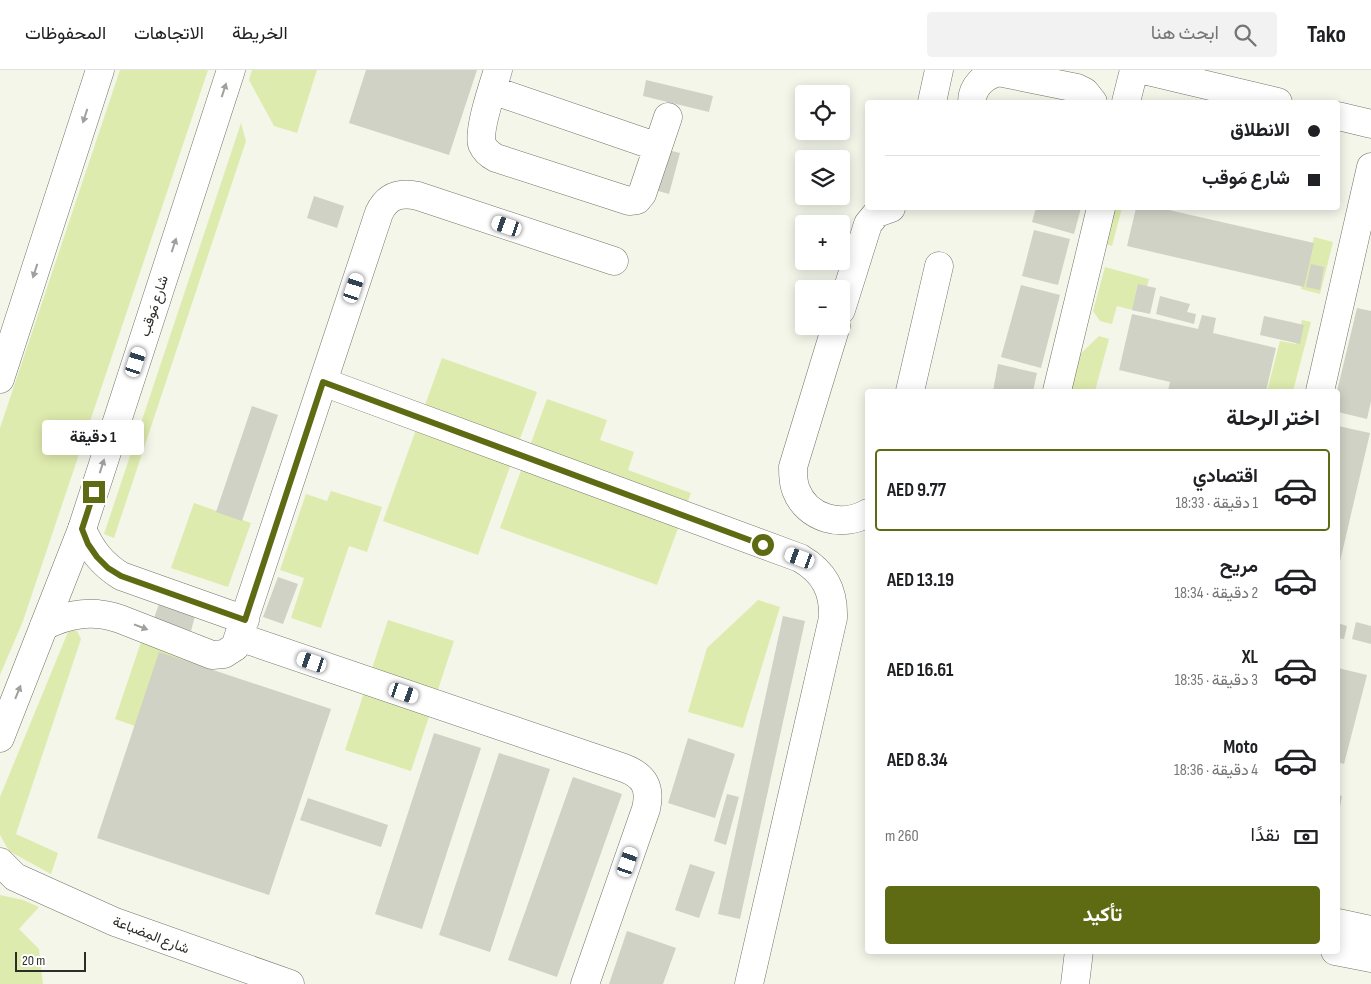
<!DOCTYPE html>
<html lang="ar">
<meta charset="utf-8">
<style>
:root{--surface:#fff;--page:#f2f2f2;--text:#202124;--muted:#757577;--line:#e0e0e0;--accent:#5e6b13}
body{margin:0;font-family:"Sofia Sans Condensed",Vazirmatn,sans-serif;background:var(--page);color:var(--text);direction:rtl;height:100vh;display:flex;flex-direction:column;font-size:19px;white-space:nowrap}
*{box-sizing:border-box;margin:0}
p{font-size:16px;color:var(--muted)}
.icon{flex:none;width:28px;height:28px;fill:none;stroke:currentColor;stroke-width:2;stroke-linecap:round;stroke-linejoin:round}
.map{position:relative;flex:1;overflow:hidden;direction:ltr}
.side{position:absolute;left:865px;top:319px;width:475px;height:565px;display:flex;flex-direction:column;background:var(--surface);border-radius:5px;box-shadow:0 2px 12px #0003;direction:rtl}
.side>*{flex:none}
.banner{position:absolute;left:865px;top:30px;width:475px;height:110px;border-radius:5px;box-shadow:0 2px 12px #0003;direction:rtl;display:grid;align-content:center;height:110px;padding:0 20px;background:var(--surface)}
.fabs{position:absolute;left:795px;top:15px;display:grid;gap:10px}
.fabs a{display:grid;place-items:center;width:55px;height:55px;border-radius:5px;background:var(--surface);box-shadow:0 2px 12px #0003;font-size:25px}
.scale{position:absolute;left:15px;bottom:12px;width:71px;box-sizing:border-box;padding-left:5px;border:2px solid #2c2d28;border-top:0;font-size:14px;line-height:18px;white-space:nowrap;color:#2c2d28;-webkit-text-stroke:4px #fff;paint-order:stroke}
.end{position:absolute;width:22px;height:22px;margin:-11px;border:6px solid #5e6b13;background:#fff;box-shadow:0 0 0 2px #fff}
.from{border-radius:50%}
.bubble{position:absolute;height:35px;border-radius:5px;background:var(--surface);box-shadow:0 2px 12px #0003;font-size:16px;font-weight:700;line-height:35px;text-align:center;direction:rtl}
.car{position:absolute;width:15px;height:30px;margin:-15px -8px;border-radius:6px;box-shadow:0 0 4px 1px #0007;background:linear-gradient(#fff 24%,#345 0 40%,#fff 0 76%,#345 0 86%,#fff 0)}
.banner b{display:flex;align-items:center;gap:18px;height:48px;font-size:19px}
.banner b+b{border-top:1px solid var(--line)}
.banner i{width:12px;height:12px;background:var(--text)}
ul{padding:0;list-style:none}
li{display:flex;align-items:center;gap:15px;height:82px;margin:0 10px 8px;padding:0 10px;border:2px solid transparent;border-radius:5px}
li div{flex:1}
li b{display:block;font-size:19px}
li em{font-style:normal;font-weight:700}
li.selected{border-color:var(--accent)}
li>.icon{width:45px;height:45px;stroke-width:1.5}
h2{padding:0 20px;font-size:22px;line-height:60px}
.pay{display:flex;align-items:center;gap:12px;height:55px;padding:0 20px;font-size:19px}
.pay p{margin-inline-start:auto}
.action{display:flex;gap:10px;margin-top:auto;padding:10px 20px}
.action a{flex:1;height:58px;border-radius:5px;background:var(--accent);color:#fff;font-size:20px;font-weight:700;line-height:58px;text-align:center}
header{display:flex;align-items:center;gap:30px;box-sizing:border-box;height:70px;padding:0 25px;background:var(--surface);border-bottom:1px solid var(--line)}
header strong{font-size:24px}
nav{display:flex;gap:28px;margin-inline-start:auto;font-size:18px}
.search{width:350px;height:45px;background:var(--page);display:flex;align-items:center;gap:12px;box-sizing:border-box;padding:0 18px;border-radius:5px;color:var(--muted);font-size:19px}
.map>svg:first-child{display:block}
</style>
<header>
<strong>Tako</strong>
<div class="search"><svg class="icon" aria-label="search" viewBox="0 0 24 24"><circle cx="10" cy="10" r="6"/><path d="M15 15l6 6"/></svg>ابحث هنا</div>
<nav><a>الخريطة</a><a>الاتجاهات</a><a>المحفوظات</a></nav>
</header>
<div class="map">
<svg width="1371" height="914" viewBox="0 0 1371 914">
<rect width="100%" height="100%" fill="#f3f6e9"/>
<path fill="#deebae" d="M120 0H208L23 551 0 605V358Z
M252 0H317L297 63 274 56 249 10Z
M241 53 246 71 114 468 104 464Z
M1102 138H1122L1112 176 1094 171Z
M1314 167 1333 172 1320 224 1301 219Z
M1105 197 1149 209 1140 242 1117 236 1112 254 1100 251 1093 241Z
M1302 250 1311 252 1293 321H1267L1280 271 1296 274Z
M1099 266 1109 269 1095 321H1065L1074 290Z
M442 288 537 322 478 485 383 451Z
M547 329 607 350 600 370 634 382 628 400 691 423 657 515 500 458Z
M331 421 382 437 367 482 349 476 321 558 291 548 304 508 280 500 306 424 327 431Z
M194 433 251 453 228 517 171 498Z
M758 530 780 537 743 658 688 642 707 578Z
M388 550 454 571 411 701 345 680Z
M72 560 77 561 81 569 16 764 58 783 51 804 9 781 0 765V727L68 562Z
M141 572 194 589 199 600 135 656 115 649Z
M0 825 23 830 39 837 19 859 39 879 43 914H0Z"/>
<path fill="#cfd2c5" d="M366 0H477L449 85 349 53Z
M646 10 713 26 709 42 643 26Z
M660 78 680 83 669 124 648 118Z
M314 126 344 136 337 158 307 148Z
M1036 138H1081L1074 164 1032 152Z
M1136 138H1160L1314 173 1304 217 1127 176Z
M1034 160 1070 169 1058 215 1022 206Z
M1311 194 1324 197 1320 220 1306 217Z
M1138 214 1156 218 1150 244 1132 240Z
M1021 215 1060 225 1041 298 1001 287Z
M1160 226 1190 234 1187 242 1196 244 1194 254 1156 244Z
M1357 238 1371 241V331L1367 349 1338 342 1337 321Z
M1132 244 1198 259 1202 245 1216 248 1213 263 1276 278 1266 321H1168L1170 312 1119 300Z
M1264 246 1304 255 1300 274 1260 265Z
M998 294 1037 303 1033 321H993Z
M252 336 278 345 242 451 216 442Z
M1338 356 1370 363 1338 500Z
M278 507 298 514 283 554 263 547Z
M159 534 195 546 191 561 154 548Z
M783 546 805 551 740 849 718 844Z
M1356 552 1371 556V574L1352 569Z
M1338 553 1347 556 1344 569 1338 568Z
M159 582 331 639 269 825 97 768Z
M1338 598 1367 605 1344 694 1338 692Z
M434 663 481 678 422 859 375 844Z
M688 668 735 684 715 748 668 733Z
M499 683 550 699 490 882 439 865Z
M573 707 622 724 557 907 508 890Z
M727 724 739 727 726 775 714 771Z
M1338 725 1342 726 1339 743H1338Z
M308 728 388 755 381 777 300 750Z
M690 794 715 802 699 848 675 840Z
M627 861 676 878 663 914H609Z"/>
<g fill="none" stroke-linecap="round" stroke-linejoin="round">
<defs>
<path id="minor" d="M498 0C493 16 478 60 482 74 485 81 490 85 496 88L629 131 637 130 642 124 668 47
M1143 0 1278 32
M492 20 658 77
M932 32 939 0
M972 32C972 16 983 7 998 2L1077 18 1085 22 1093 32
M1126 32 1134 0
M1338 46 1371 54
M841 240 868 154 877 143 891 138
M836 256 793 397C793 405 793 413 796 420 807 449 842 458 868 443
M323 312 800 488C824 502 834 520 833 548L749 914
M910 321 939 196
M1057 321 1101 138
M1320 321 1371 97
M82 459C91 480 102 494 121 506L245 550
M44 556C70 543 93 540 120 549L212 585 224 584 235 577 379 143C387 126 400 122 418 126L614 191
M239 567 624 698C645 706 651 718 646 739L585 914
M0 792 15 807 115 852 290 914
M1338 853 1371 860
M1335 881 1371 888
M1075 914 1079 881"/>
<path id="major" d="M0 309 100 0
M0 668 82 459 231 0"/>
</defs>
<use href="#minor" stroke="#717468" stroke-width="29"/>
<use href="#major" stroke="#717468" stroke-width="29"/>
<use href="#minor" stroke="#fff" stroke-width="28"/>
<use href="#major" stroke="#fff" stroke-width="28"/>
</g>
<defs><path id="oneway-solid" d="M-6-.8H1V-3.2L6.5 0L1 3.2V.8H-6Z" transform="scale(1.25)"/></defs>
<g fill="#a0a09e">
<use href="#oneway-solid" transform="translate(224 20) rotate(-72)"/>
<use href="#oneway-solid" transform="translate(85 46) rotate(108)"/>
<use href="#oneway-solid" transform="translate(174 175) rotate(-72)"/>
<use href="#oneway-solid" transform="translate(35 201) rotate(108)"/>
<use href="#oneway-solid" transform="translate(102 396) rotate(-72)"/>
<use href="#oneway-solid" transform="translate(141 557) rotate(21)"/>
<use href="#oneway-solid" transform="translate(18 622) rotate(-68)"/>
</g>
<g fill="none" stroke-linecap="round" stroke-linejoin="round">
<path stroke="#5e6b13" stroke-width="6" d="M94 422 82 459 88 474 97 487 108 498 121 506 245 550 323 312 763 475"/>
</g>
<g text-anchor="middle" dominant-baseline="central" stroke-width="4.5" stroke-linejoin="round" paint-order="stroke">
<g font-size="14" fill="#2c2d28" stroke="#fff">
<text transform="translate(154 236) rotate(-72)">شارع مَوقب</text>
<text transform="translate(151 865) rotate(21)">شارع المِضباعة</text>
</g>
</g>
</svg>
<div class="fabs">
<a><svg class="icon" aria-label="locate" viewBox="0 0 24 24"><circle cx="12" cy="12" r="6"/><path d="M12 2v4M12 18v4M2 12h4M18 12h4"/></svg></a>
<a><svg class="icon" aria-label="layers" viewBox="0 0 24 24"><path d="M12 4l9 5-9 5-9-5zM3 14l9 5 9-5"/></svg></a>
<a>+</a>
<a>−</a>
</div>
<div class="scale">20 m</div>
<i class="end from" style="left:763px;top:475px"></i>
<i class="end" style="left:94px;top:422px"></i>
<div class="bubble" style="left:42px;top:350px;width:102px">1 دقيقة</div>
<i class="car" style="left:507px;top:156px;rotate:289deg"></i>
<i class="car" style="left:354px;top:218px;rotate:18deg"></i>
<i class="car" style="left:136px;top:292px;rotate:18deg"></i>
<i class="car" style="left:800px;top:488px;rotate:290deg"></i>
<i class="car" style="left:312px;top:592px;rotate:289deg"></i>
<i class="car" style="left:404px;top:623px;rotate:109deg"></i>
<i class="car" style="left:628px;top:792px;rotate:19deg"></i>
<div class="banner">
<b><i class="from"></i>الانطلاق</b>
<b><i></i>شارع مَوقب</b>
</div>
<section class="side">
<h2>اختر الرحلة</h2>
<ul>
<li class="selected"><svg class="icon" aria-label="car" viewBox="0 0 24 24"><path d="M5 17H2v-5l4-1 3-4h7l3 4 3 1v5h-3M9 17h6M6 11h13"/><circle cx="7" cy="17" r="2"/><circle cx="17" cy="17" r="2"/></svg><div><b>اقتصادي</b><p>1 دقيقة · 18:33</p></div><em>AED 9.77</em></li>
<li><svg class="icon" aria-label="car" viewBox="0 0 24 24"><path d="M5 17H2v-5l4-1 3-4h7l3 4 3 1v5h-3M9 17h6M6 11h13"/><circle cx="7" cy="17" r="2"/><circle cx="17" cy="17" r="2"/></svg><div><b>مريح</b><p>2 دقيقة · 18:34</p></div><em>AED 13.19</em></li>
<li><svg class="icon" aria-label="car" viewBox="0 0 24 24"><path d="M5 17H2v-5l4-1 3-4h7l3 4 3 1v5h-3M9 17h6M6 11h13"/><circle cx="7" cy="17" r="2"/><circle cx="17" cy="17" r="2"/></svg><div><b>XL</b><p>3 دقيقة · 18:35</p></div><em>AED 16.61</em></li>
<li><svg class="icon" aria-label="car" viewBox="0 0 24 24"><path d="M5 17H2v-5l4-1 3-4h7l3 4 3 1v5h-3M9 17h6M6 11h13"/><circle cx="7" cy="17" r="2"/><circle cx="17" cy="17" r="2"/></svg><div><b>Moto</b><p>4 دقيقة · 18:36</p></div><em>AED 8.34</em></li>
</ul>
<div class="pay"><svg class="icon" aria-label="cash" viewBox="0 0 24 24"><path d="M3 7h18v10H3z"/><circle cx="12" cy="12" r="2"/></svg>نقدًا<p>260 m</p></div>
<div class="action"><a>تأكيد</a></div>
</section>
</div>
